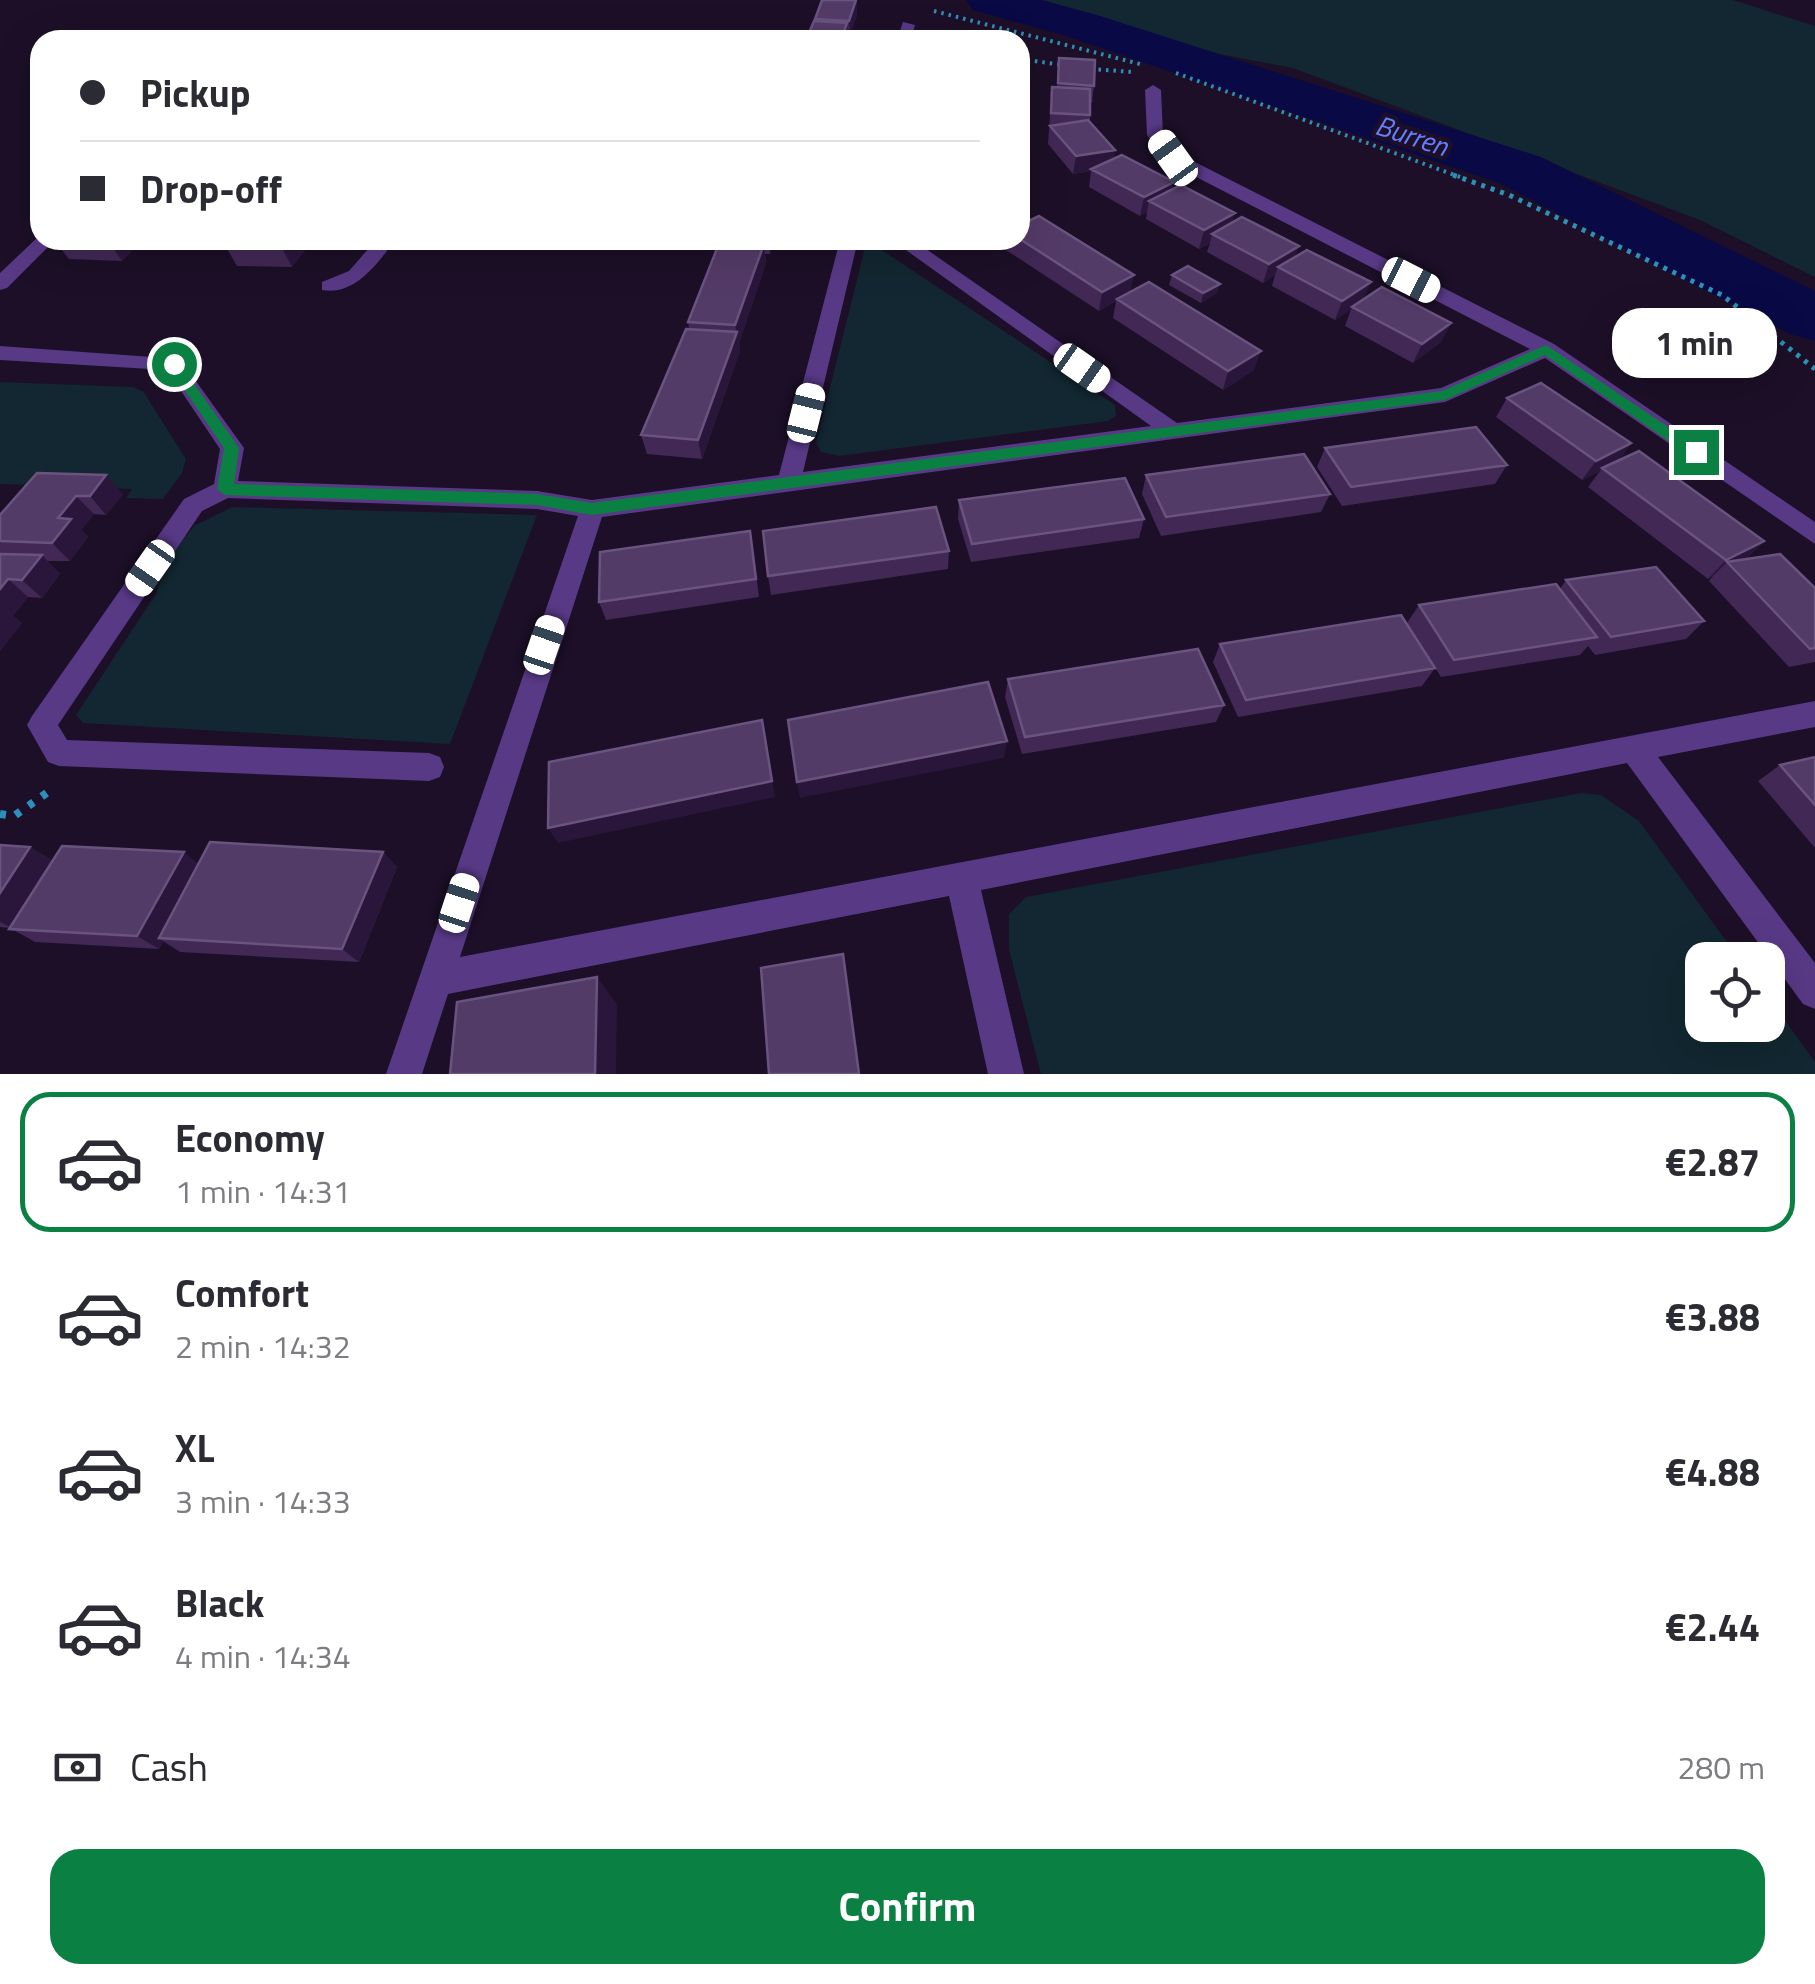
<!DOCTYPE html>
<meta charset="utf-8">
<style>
:root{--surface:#fff;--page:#f2f2f3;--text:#2b2b33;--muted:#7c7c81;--line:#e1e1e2;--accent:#0b8043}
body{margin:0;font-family:"Titillium Web",sans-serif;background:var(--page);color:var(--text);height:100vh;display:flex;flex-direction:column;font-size:38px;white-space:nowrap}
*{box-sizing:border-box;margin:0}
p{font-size:32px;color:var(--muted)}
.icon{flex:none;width:55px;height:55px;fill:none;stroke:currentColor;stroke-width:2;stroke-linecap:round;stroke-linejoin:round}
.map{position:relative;height:1074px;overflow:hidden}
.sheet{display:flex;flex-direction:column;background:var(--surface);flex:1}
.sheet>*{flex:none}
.hud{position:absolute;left:30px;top:30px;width:1000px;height:220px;border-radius:30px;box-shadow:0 10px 40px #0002;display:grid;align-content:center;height:220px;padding:0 50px;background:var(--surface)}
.buttons{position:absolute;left:1685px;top:942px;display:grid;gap:20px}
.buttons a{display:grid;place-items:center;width:100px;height:100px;border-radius:20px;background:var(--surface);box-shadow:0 10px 40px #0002;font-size:50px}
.end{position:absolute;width:45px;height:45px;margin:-22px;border:12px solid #0b8043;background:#fff;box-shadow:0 0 0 5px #fff}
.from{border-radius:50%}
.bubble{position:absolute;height:70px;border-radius:30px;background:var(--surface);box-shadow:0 10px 40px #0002;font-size:32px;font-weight:700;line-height:70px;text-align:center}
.car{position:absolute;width:30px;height:60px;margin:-30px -15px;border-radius:12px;box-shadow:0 0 8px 2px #0007;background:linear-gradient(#fff 24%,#345 0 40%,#fff 0 76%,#345 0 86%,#fff 0)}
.hud b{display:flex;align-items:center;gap:35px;height:95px;font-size:38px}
.hud b+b{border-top:2px solid var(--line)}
.hud i{width:25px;height:25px;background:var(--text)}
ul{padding:18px 0 0;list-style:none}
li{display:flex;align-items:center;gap:30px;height:140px;margin:0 20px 15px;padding:0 30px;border:5px solid transparent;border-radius:30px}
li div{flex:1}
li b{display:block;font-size:38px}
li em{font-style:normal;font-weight:700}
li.selected{border-color:var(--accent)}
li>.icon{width:90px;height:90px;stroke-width:1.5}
.pay{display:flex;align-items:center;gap:25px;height:110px;padding:0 50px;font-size:38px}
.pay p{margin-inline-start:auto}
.button{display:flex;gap:20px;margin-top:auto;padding:20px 50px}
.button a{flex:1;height:115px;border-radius:30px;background:var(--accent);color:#fff;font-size:40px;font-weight:700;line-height:115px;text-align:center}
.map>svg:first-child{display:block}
</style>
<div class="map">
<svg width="1815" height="1074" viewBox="0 0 1815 1074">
<rect width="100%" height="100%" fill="#1c0f27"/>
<path fill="#122731" d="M1035 0H1733L1815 26V277L1700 220 1293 68 1192 49Z
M874 245 1115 405 1116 416 1108 421 839 456 821 452 816 443 865 248Z
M0 382 132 387 143 391 186 459 182 473 163 499 126 498 132 489 0 484Z
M232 507 537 515 450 744 83 723 76 715 156 594 167 560 194 526Z
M1581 793 1601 795 1639 821 1740 960H1702V1025H1768V997L1815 1062V1074H1041L1009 950V914L1026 897Z"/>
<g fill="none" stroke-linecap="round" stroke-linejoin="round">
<path fill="#090a45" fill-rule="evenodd" d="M966 0H1042L1097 15 1541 157 1815 291V341L1790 334 1499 183 1063 35 973 10Z"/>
<path stroke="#2e90ba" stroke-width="4" stroke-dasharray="2.5 5" stroke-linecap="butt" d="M934 11 1140 64
M1020 59 1063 65
M1091 69 1133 72
M1176 73 1460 177"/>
<path stroke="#2e90ba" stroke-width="5" stroke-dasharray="4 6" stroke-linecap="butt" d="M1453 175 1509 195 1722 295 1815 369"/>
<path stroke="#2e90ba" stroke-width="8" stroke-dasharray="6 10" stroke-linecap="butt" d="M0 814 14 816 51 790"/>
<path fill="#583986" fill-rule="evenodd" d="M903 22 915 25 911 40H897Z
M1153 85 1161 90 1163 135 1179 154 1554 344 1815 522V544L1545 358 1445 402 602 517 460 957 1815 701V727L1658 757 1815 963V1009L1803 1004 1627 763 981 890 1024 1074H988L949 896 448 994 422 1074H386L578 516 537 509 228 498 202 511 58 725 67 740 429 753 440 757 444 767 440 777 429 781 59 766 48 762 27 725 32 716 184 499 214 484 220 449 167 370 0 360V346L180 359 244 448 238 481 537 491 592 500 779 475 840 240H858L803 472 1151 426 892 240H913L1177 423 1441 388 1530 349 1167 162 1147 135 1145 90Z
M39 236 40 240H55L7 288 0 290V273Z
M376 240H395C378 263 355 296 322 290V282L349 271Z
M494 240H635L626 246H503Z"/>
</g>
<path fill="#412855" d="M857 0V15L848 40 815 21V19Z
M1059 58 1094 86 1092 103H1090V122L1114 159 1295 257 1364 299 1451 323 1441 342 1413 363 1345 326 1351 309 1335 320 1272 286 1275 275 1263 283 1207 252 1210 243 1199 249 1146 219 1147 212 1140 216 1089 187 1091 171 1073 174 1048 144 1052 87H1057Z
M1027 212 1026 222 1131 292 1254 370 1223 390 1113 318 1116 301 1099 311 1006 250V240H1020Z
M142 240 122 261 69 259 55 241Z
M233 240H313L292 267 237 266 226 247Z
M726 240H775L770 254H765L766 263 739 343 740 351 702 459 647 454 641 435 689 329 688 322Z
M1172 275 1217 293 1201 303 1169 285Z
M1507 398 1631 443 1618 461 1764 541 1746 559 1815 588V662L1789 667 1709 581 1713 576 1708 579 1588 487 1600 471 1582 480 1496 417Z
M1325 448 1507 465 1495 484 1342 506 1317 467Z
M37 473 123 494 106 515 94 514 81 530 88 537 70 561H47L60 574 42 598 28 597 13 616 22 623 0 651V515Z
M1146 475 1330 494 1321 512 1161 536 1142 494Z
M959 500 1144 519 1139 538 971 562 958 519Z
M753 550 759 597 606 620 599 602Z
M949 551 948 569 771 595 768 576Z
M1566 580 1704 621 1686 639 1595 655 1588 646 1580 655 1441 677 1407 623 1419 605 1560 589Z
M1220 644 1435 668 1422 686 1238 717 1213 662Z
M1008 679 1224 705 1216 722 1022 754 1005 697Z
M1815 757V848L1758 781 1780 765Z
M0 845 30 847 53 861 199 863 383 852 397 867 359 962 180 952 163 941 159 949 35 942 10 928 0 927Z"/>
<path fill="#2a163b" d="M857 0V15L850 37 849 21Z
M847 23 848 40H841Z
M1115 150 1112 168 1091 169V171L1073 174 1076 156Z
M1174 182 1170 200 1149 201 1147 212 1140 216 1144 197Z
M1027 212 1025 230 1020 233V215Z
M1235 213 1230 231 1212 234 1210 243 1199 249 1204 230Z
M111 240H142L122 261 109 242Z
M288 240H313L292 267 282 248Z
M769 240H775L770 254Z
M764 244 766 263 739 343 740 351 702 459 698 440 737 333 735 325Z
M1299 246 1293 264 1278 267 1275 275 1263 283 1269 264Z
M1134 275 1130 294 1117 299 1116 301 1099 311 1102 292Z
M1371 282 1363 301 1335 320 1342 301Z
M1220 284 1217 293 1201 303 1203 293Z
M1451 323 1441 342 1413 363 1422 344Z
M1261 351 1254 370 1223 390 1228 371Z
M1631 443 1617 462 1602 468 1600 471 1582 480 1596 461Z
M106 475 123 494 106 515 90 496Z
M76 496 94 514 81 530 88 537 70 561 52 543 58 518Z
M1764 541 1746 560 1727 562 1713 576 1708 579 1726 560Z
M42 555 60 574 42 598 22 580Z
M8 579 28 597 13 616 22 623 0 651V589Z
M762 720 775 797 558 843 548 828Z
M1007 741 1004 758 800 798 797 782Z
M30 847 54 862 12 928 0 922V893Z
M184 852 203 867 159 938 163 941 159 949 137 936Z
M383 852 397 867 359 962 342 949Z
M597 977 617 1004 616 1074H595Z"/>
<path fill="#533b67" stroke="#6a537f" stroke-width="2.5" d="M822 0H856L849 21 815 19Z
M814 21 847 23 841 40H806Z
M1059 58 1095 60 1094 86 1058 83Z
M1052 87 1090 89V115L1051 113Z
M1088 120 1115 150 1076 156 1050 126Z
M1122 155 1174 182 1144 197 1091 169Z
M1181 185 1235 213 1204 230 1149 201Z
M1039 216 1134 275 1102 292 1020 239V225Z
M1242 217 1299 246 1269 264 1212 234Z
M56 240H111L109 242Z
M233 240H288L282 248 226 247Z
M720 241 764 244 735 325 688 322Z
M1307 250 1371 282 1342 301 1278 267Z
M1188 266 1220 284 1203 293 1172 275Z
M1149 282 1261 351 1228 371 1117 299Z
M1382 287 1451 323 1422 344 1352 307Z
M686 329 737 332 698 440 641 435Z
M1541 383 1631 443 1596 461 1507 398Z
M1476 427 1507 465 1351 487 1325 448Z
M1639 451 1764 541 1726 560 1602 468Z
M1304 454 1330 494 1166 517 1146 475Z
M37 473 106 475 90 496H76L58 518 71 519 52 543 0 541V515Z
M1125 478 1144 519 972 544 959 500Z
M936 507 949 551 768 576 763 531Z
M750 531 756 579 599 602 600 552Z
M0 554 42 555 22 580 8 579 0 589Z
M1780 554 1815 588V648L1810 649 1727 562Z
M1656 567 1704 621 1611 637 1566 580Z
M1556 584 1597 637 1454 660 1419 605Z
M1401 615 1435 668 1246 700 1220 644Z
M1198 649 1224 705 1025 737 1008 679Z
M988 682 1007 741 797 782 788 720Z
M762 720 772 781 548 828 549 762Z
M1815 757V805L1780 765Z
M210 842 383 852 342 949 159 938Z
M0 845 30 847 0 893Z
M62 846 184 852 137 936 9 929Z
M843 954 859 1074H769L761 968Z
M597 977 595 1074H450L457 1002Z"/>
<path fill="#0b8043" d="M1546 345 1701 449V456H1690L1545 355 1445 400 592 515 537 505 225 495 217 489 224 448 167 364 178 361 239 448 234 484 537 494 592 503 1442 391Z"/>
<g text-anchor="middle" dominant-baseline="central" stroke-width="9" stroke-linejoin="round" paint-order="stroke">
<g font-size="28" font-style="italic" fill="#637fff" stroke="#1c0f27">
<text transform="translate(1412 135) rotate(18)">Burren</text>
</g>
</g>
</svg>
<div class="buttons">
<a><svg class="icon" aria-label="locate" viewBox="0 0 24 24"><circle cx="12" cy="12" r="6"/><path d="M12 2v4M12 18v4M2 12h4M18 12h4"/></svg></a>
</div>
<i class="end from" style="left:174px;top:364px"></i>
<i class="end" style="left:1696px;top:452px"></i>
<div class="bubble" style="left:1612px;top:308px;width:165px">1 min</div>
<i class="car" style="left:1173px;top:158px;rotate:324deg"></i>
<i class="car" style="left:1411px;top:280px;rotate:117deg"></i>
<i class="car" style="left:1082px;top:368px;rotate:125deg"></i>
<i class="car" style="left:806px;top:413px;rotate:14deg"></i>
<i class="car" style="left:150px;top:568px;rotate:215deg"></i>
<i class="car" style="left:544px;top:645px;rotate:19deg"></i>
<i class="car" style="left:459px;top:903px;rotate:18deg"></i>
<div class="hud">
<b><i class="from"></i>Pickup</b>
<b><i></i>Drop-off</b>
</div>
</div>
<section class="sheet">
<ul>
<li class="selected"><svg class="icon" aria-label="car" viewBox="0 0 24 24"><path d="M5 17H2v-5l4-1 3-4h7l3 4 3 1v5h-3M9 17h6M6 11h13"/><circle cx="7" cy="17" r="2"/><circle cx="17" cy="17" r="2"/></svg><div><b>Economy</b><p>1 min · 14:31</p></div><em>€2.87</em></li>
<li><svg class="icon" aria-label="car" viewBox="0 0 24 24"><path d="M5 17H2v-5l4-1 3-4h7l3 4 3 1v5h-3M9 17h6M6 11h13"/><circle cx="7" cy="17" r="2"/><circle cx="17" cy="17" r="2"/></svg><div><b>Comfort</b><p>2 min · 14:32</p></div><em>€3.88</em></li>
<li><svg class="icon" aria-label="car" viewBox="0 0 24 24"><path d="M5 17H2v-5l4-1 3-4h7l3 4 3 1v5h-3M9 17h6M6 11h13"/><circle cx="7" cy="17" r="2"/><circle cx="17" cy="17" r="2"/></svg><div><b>XL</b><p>3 min · 14:33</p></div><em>€4.88</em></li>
<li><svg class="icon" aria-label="car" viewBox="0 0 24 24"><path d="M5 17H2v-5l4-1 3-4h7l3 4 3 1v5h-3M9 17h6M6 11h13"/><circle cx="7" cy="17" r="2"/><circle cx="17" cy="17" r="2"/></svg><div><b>Black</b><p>4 min · 14:34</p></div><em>€2.44</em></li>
</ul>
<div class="pay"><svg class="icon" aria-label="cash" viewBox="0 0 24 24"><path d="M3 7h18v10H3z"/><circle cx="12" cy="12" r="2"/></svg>Cash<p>280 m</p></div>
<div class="button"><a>Confirm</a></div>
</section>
